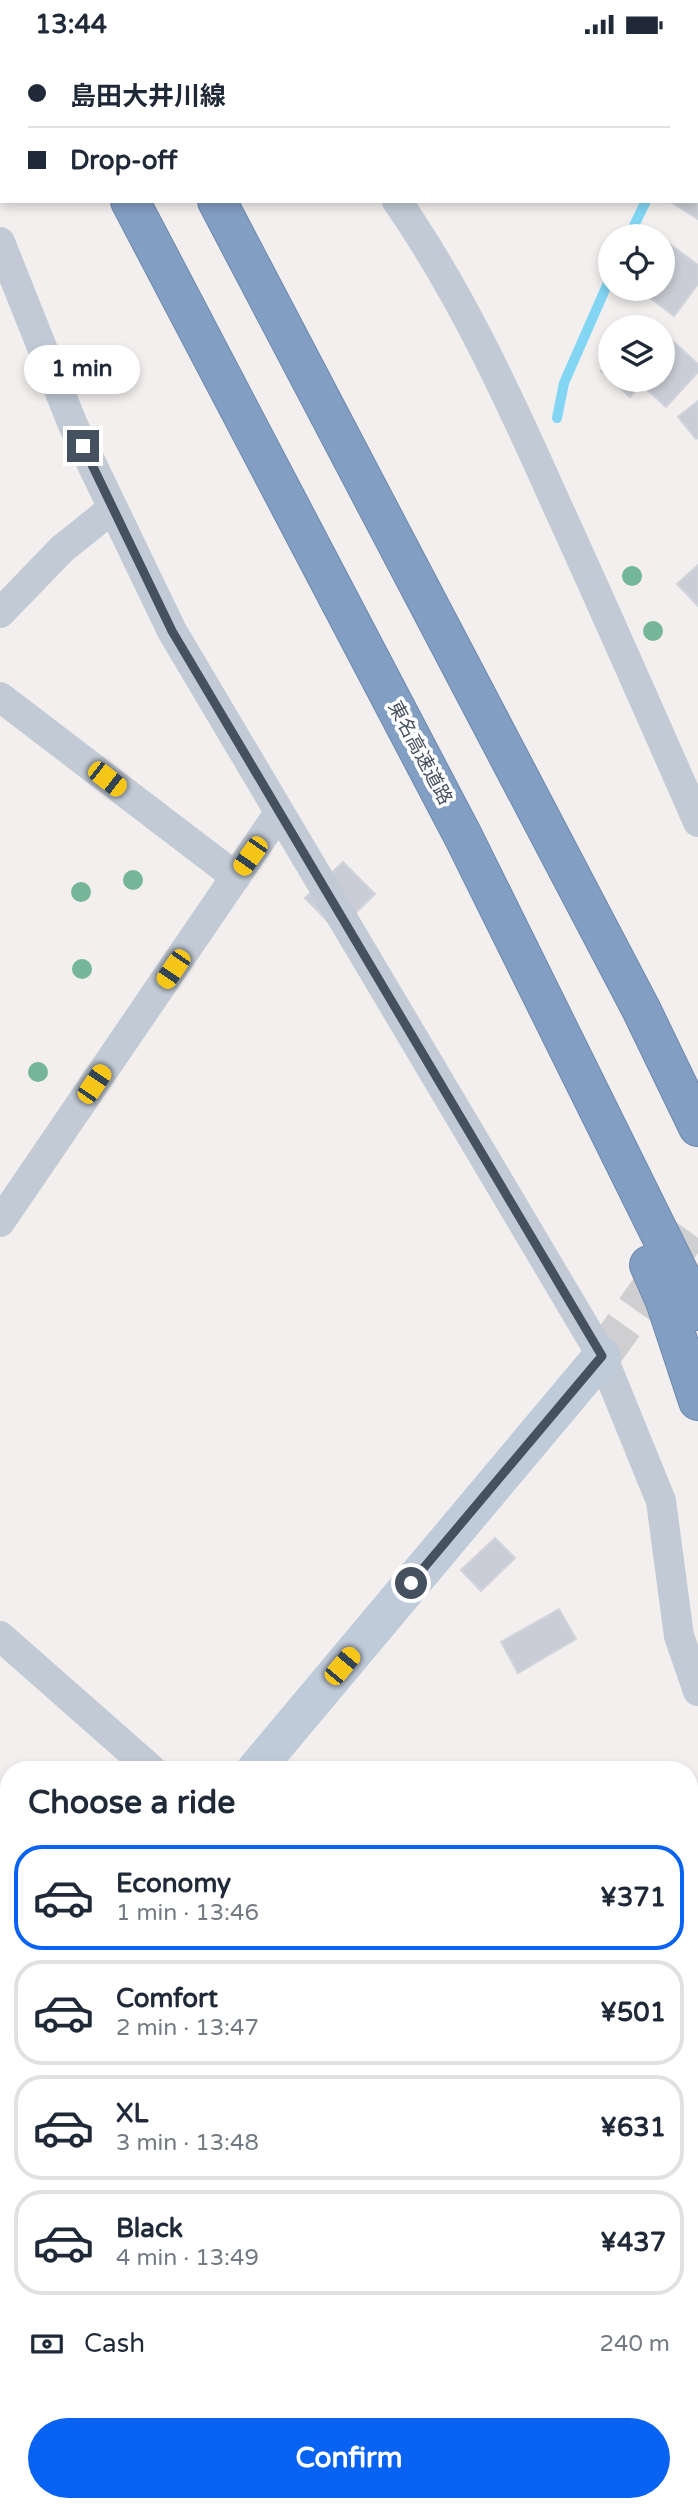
<!DOCTYPE html>
<meta charset="utf-8">
<style>
:root{--surface:#fff;--page:#f6f6f7;--text:#1f2937;--muted:#747a83;--line:#e0e1e3;--accent:#0862f2}
body{margin:0;font-family:"Varela Round","Noto Sans JP",sans-serif;background:var(--page);color:var(--text);height:100vh;display:flex;flex-direction:column;font-size:26px;white-space:nowrap}
*{box-sizing:border-box;margin:0}
p{font-size:23px;color:var(--muted)}
.icon{flex:none;width:38px;height:38px;fill:none;stroke:currentColor;stroke-width:2;stroke-linecap:round;stroke-linejoin:round}
.map{position:relative;flex:1;overflow:hidden}
.drawer{position:absolute;left:0px;top:1712px;width:698px;height:751px;display:flex;flex-direction:column;background:var(--surface);border-radius:28px 28px 0 0;box-shadow:0 4px 10px #0003}
.drawer>*{flex:none}
.top-card{position:absolute;left:0px;top:0px;width:698px;height:154px;box-shadow:0 4px 10px #0003;display:grid;align-content:center;height:154px;padding:0 28px;background:var(--surface)}
.controls{position:absolute;left:598px;top:175px;display:grid;gap:14px}
.controls a{display:grid;place-items:center;width:77px;height:77px;border-radius:50%;background:var(--surface);box-shadow:0 4px 10px #0003;font-size:35px}
.end{position:absolute;width:32px;height:32px;margin:-16px;border:9px solid #45515e;background:#fff;box-shadow:0 0 0 4px #fff}
.from{border-radius:50%}
.bubble{position:absolute;height:49px;border-radius:24px;background:var(--surface);box-shadow:0 4px 10px #0003;font-size:23px;font-weight:700;line-height:49px;text-align:center}
.car{position:absolute;width:21px;height:42px;margin:-21px -10px;border-radius:9px;box-shadow:0 0 5px 2px #0007;background:linear-gradient(#f5c518 24%,#345 0 40%,#f5c518 0 76%,#345 0 86%,#f5c518 0)}
.top-card b{display:flex;align-items:center;gap:24px;height:66px;font-size:26px}
.top-card b+b{border-top:2px solid var(--line)}
.top-card i{width:18px;height:18px;background:var(--text)}
ul{padding:0;list-style:none}
li{display:flex;align-items:center;gap:21px;height:105px;margin:0 14px 10px;padding:0 14px;border:4px solid var(--line);border-radius:28px}
li div{flex:1}
li b{display:block;font-size:26px}
li em{font-style:normal;font-weight:700}
li.selected{border-color:var(--accent)}
li>.icon{width:63px;height:63px;stroke-width:1.5}
h2{padding:0 28px;font-size:32px;line-height:84px}
.pay{display:flex;align-items:center;gap:18px;height:77px;padding:0 28px;font-size:26px}
.pay p{margin-inline-start:auto}
.button{display:flex;gap:14px;margin-top:auto;padding:14px 28px}
.button a{flex:1;height:80px;border-radius:42px;background:var(--accent);color:#fff;font-size:28px;font-weight:700;line-height:80px;text-align:center}
.status{display:flex;justify-content:space-between;align-items:center;height:49px;padding:0 35px;background:var(--surface);direction:ltr}
.status svg{height:19px;fill:currentColor}
.map>svg:first-child{display:block}
</style>
<div class="status"><b>13:44</b><svg viewBox="0 0 49 12"><path d="M0 12V9h3v3zM5 12V6h3v6zM10 12V3h3v9zM15 12V0h3v12zM26 1h20v11H26zM47 4h2v5h-2z"/></svg></div>
<div class="map">
<svg width="698" height="2462" viewBox="0 0 698 2462">
<rect width="100%" height="100%" fill="#f2efee"/>
<path fill="#b9f3d2" d="M698 1923V2158L690 2164V1933Z"/>
<g fill="none" stroke-linecap="round" stroke-linejoin="round">
<path stroke="#82d6f4" stroke-width="10" d="M696 48 698 45
M629 187 646 152
M557 369 564 334 611 227"/>
</g>
<path fill="#cacdd5" stroke="#d2d4db" stroke-width="2" d="M698 102V170L669 152H696Z
M663 190 698 216V235L674 267 638 240H663Z
M649 269 658 278H641Z
M663 283 698 315V323L666 358 641 335 630 348 601 322 611 311V331H663Z
M698 352V389L696 390 678 368Z
M698 516V557L677 535Z
M343 813 375 845 337 882 305 849Z
M495 1489 515 1509 481 1542 461 1521Z
M559 1560 576 1590 518 1624 501 1593Z"/>
<g fill="none" stroke-linecap="round" stroke-linejoin="round">
<path stroke="#cfcfd1" stroke-width="38" stroke-dasharray="38 19" stroke-linecap="butt" d="M602 1307 698 1171"/>
<defs>
<path id="highway" d="M51 0 52 2
M137 0 138 2
M130 152 463 787 698 1262
M217 152 641 960 698 1078
M649 1216 665 1252 698 1352
M690 1905 698 1894
M690 2181 698 2176
M204 2462 211 2454
M418 2462 425 2454"/>
</defs>
<use href="#highway" stroke="#6d89ae" stroke-width="40"/>
<path stroke="#c1cad5" stroke-width="16" d="M307 2454 317 2462"/>
<path stroke="#c1cad5" stroke-width="30" d="M301 0 303 2
M397 152C462 246 509 349 555 452 604 559 651 666 698 773
M0 193 73 376 172 582 602 1307 661 1452 679 1587 698 1642
M0 564 62 500 113 459
M0 648 236 828
M0 1173 279 764
M0 1587 151 1720"/>
<path stroke="#c0cbda" stroke-width="38" d="M256 1720 602 1307
M0 2021 9 2010"/>
<use href="#highway" stroke="#829ec2" stroke-width="38"/>
</g>
<g fill="#75b698">
<circle cx="632" cy="527" r="10"/>
<circle cx="653" cy="582" r="10"/>
<circle cx="133" cy="831" r="10"/>
<circle cx="81" cy="843" r="10"/>
<circle cx="82" cy="920" r="10"/>
<circle cx="38" cy="1023" r="10"/>
</g>
<g fill="none" stroke-linecap="round" stroke-linejoin="round">
<path stroke="#45515e" stroke-width="9" d="M83 397 172 582 602 1307 411 1534"/>
</g>
<g text-anchor="middle" dominant-baseline="central" stroke-width="7" stroke-linejoin="round" paint-order="stroke">
<g font-size="19" fill="#45515e" stroke="#fff">
<text transform="translate(420 704) rotate(62)">東名高速道路</text>
</g>
</g>
</svg>
<div class="controls">
<a><svg class="icon" aria-label="locate" viewBox="0 0 24 24"><circle cx="12" cy="12" r="6"/><path d="M12 2v4M12 18v4M2 12h4M18 12h4"/></svg></a>
<a><svg class="icon" aria-label="layers" viewBox="0 0 24 24"><path d="M12 4l9 5-9 5-9-5zM3 14l9 5 9-5"/></svg></a>
</div>
<i class="end from" style="left:411px;top:1534px"></i>
<i class="end" style="left:83px;top:397px"></i>
<div class="bubble" style="left:24px;top:296px;width:116px">1 min</div>
<i class="car" style="left:107px;top:730px;rotate:128deg"></i>
<i class="car" style="left:250px;top:807px;rotate:215deg"></i>
<i class="car" style="left:173px;top:920px;rotate:214deg"></i>
<i class="car" style="left:94px;top:1035px;rotate:34deg"></i>
<i class="car" style="left:342px;top:1617px;rotate:40deg"></i>
<div class="top-card">
<b><i class="from"></i>島田大井川線</b>
<b><i></i>Drop-off</b>
</div>
<section class="drawer">
<h2>Choose a ride</h2>
<ul>
<li class="selected"><svg class="icon" aria-label="car" viewBox="0 0 24 24"><path d="M5 17H2v-5l4-1 3-4h7l3 4 3 1v5h-3M9 17h6M6 11h13"/><circle cx="7" cy="17" r="2"/><circle cx="17" cy="17" r="2"/></svg><div><b>Economy</b><p>1 min · 13:46</p></div><em>¥371</em></li>
<li><svg class="icon" aria-label="car" viewBox="0 0 24 24"><path d="M5 17H2v-5l4-1 3-4h7l3 4 3 1v5h-3M9 17h6M6 11h13"/><circle cx="7" cy="17" r="2"/><circle cx="17" cy="17" r="2"/></svg><div><b>Comfort</b><p>2 min · 13:47</p></div><em>¥501</em></li>
<li><svg class="icon" aria-label="car" viewBox="0 0 24 24"><path d="M5 17H2v-5l4-1 3-4h7l3 4 3 1v5h-3M9 17h6M6 11h13"/><circle cx="7" cy="17" r="2"/><circle cx="17" cy="17" r="2"/></svg><div><b>XL</b><p>3 min · 13:48</p></div><em>¥631</em></li>
<li><svg class="icon" aria-label="car" viewBox="0 0 24 24"><path d="M5 17H2v-5l4-1 3-4h7l3 4 3 1v5h-3M9 17h6M6 11h13"/><circle cx="7" cy="17" r="2"/><circle cx="17" cy="17" r="2"/></svg><div><b>Black</b><p>4 min · 13:49</p></div><em>¥437</em></li>
</ul>
<div class="pay"><svg class="icon" aria-label="cash" viewBox="0 0 24 24"><path d="M3 7h18v10H3z"/><circle cx="12" cy="12" r="2"/></svg>Cash<p>240 m</p></div>
<div class="button"><a>Confirm</a></div>
</section>
</div>
